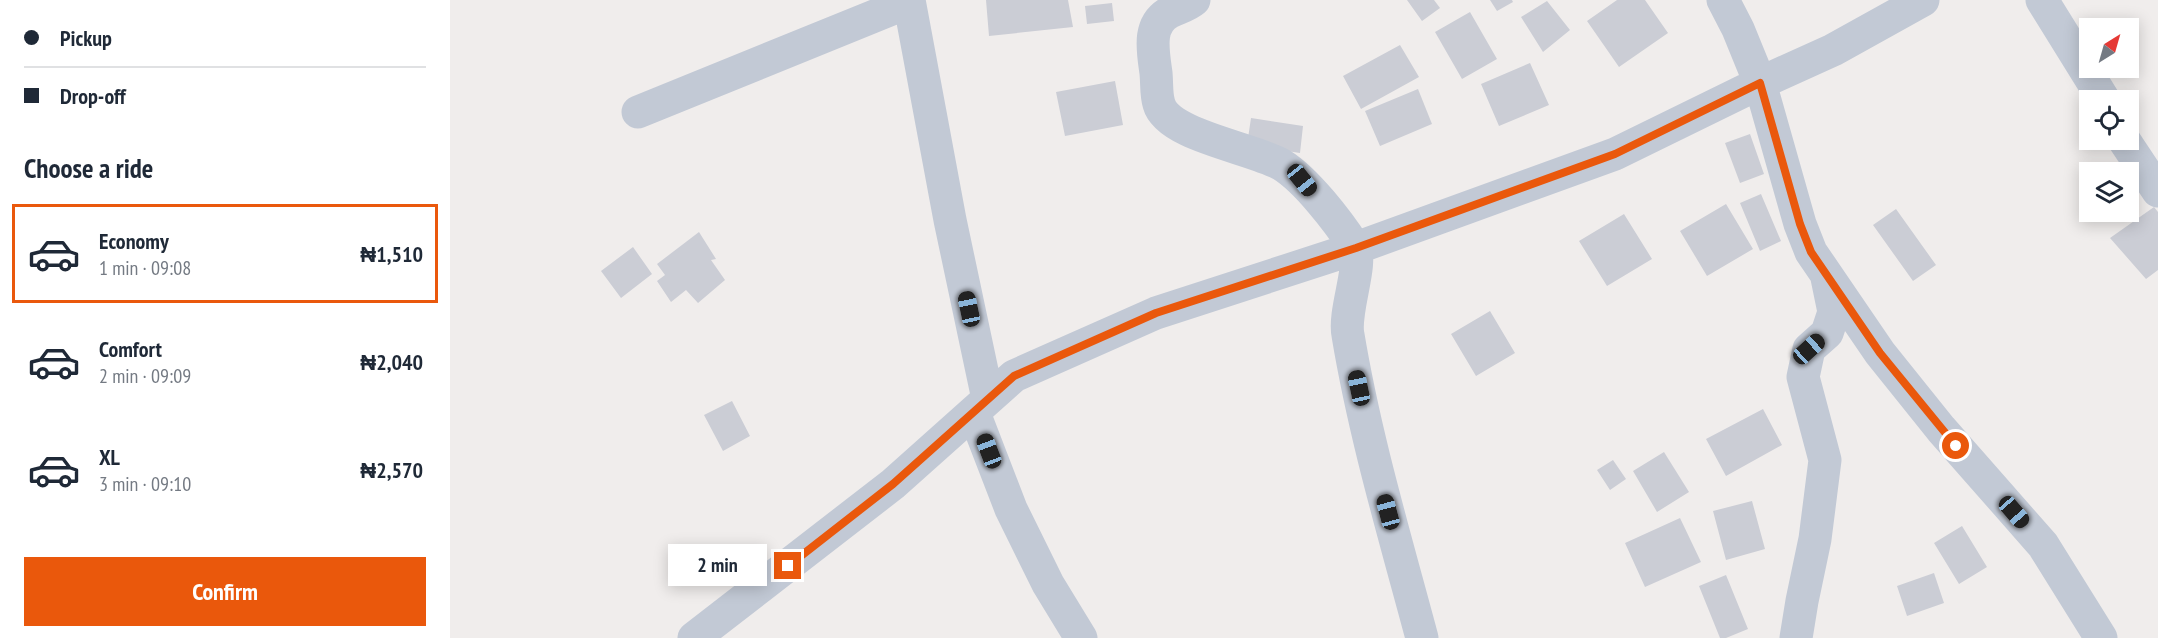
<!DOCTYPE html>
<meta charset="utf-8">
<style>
:root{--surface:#fff;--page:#f2f2f3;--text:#1f2937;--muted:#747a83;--line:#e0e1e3;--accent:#ea580c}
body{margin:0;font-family:"PT Sans Narrow",sans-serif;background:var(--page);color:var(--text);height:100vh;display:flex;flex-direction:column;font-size:22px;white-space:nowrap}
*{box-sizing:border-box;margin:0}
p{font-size:20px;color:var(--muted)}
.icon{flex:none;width:33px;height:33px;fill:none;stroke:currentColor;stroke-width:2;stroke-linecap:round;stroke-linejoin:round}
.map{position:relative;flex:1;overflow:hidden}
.sheet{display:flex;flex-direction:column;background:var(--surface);width:450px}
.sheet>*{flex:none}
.top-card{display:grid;align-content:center;height:132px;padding:0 24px;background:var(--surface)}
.needle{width:39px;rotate:37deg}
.buttons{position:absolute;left:1629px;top:18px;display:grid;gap:12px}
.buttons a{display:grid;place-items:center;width:60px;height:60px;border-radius:0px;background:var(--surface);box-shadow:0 3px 15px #0003;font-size:30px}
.end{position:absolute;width:27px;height:27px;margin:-14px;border:8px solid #ea580c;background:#fff;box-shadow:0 0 0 3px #fff}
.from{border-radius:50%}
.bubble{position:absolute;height:42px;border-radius:0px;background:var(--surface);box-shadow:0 3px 15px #0003;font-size:20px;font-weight:700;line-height:42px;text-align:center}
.car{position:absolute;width:18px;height:36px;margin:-18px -9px;border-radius:8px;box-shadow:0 0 4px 2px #0007;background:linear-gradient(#222 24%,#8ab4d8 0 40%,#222 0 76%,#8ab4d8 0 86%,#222 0)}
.top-card b{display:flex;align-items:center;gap:21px;height:57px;font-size:22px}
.top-card b+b{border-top:2px solid var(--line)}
.top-card i{width:15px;height:15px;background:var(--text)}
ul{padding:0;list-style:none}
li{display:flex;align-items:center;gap:18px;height:99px;margin:0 12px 9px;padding:0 12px;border:3px solid transparent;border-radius:0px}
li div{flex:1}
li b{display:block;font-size:22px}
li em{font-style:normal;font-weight:700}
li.selected{border-color:var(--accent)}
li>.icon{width:54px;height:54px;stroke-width:1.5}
h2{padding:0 24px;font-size:27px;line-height:72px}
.action{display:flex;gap:12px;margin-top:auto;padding:12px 24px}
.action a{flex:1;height:69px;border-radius:0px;background:var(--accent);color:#fff;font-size:24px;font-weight:700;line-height:69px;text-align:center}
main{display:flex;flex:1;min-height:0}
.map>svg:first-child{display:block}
</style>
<main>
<section class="sheet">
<div class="top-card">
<b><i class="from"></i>Pickup</b>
<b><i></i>Drop-off</b>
</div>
<h2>Choose a ride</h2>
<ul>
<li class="selected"><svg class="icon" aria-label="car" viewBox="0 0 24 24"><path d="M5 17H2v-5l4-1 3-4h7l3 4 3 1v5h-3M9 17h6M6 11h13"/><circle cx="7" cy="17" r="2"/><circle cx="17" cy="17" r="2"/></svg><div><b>Economy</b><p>1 min · 09:08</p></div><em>₦1,510</em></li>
<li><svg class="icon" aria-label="car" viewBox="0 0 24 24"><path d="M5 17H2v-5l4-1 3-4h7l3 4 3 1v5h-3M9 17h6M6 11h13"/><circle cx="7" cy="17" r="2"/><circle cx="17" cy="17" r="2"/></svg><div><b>Comfort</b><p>2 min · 09:09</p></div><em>₦2,040</em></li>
<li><svg class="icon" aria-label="car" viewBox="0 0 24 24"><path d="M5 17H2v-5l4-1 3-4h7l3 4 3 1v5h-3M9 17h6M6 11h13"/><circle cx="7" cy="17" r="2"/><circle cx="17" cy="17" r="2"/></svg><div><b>XL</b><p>3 min · 09:10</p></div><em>₦2,570</em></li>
</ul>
<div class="action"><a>Confirm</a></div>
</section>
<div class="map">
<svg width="1708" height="638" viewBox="0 0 1708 638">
<rect width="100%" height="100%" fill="#f0edec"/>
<path fill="#cbcdd5" d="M536 0H618L623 27 539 36Z
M957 0H984L990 8 972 21Z
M1040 0H1062L1063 2 1047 11Z
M1167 0H1195L1218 33 1169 67 1137 21Z
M1097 1 1120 30 1093 52 1071 17Z
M662 3 664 21 637 24 635 6Z
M1020 12 1047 59 1012 79 985 32Z
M950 45 969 77 911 109 893 76Z
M1080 63 1099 105 1049 126 1031 84Z
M665 81 673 125 615 136 606 92Z
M968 89 982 124 930 146 915 111Z
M801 118 853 126 850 153 797 145Z
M1300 134 1314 174 1290 183 1275 143Z
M1311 194 1331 241 1310 251 1290 203Z
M1276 204 1303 249 1257 276 1230 231Z
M1704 207 1708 212V270L1696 279 1660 238Z
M1446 209 1486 265 1463 281 1423 225Z
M1174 214 1202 259 1157 286 1129 241Z
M249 232 266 259 261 260 275 280 248 303 236 290 221 302 207 281 215 275 207 264Z
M183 247 202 274 171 298 151 271Z
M1040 311 1065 353 1026 376 1001 334Z
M282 401 300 436 273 451 254 415Z
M1313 409 1332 445 1276 476 1256 439Z
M1214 452 1239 492 1207 512 1183 471Z
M1163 460 1176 479 1160 490 1147 470Z
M1302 501 1315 549 1276 560 1263 511Z
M1230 518 1251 562 1195 587 1175 543Z
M1512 526 1537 567 1509 584 1484 543Z
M1484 573 1494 603 1457 616 1447 586Z
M1276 575 1298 629 1276 638H1270L1249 586Z"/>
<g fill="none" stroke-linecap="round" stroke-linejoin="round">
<path stroke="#c2c9d5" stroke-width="33" d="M459 0 500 220 538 399
M744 0C737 6 728 8 720 12 697 24 703 51 706 73 707 83 706 95 709 104 718 136 804 148 832 165 856 180 888 221 904 246 914 263 893 311 898 335 915 437 945 537 972 638
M1273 0 1288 29 1310 83 1350 224 1361 252 1430 353 1491 429 1593 545 1651 638
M1592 0 1654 100
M188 112 459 2
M1674 140 1708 191
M524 413 561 509 598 584 631 638
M244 638 443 484 564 376 706 313 906 248 1165 154 1310 83 1383 50 1473 0
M1346 638 1352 601 1365 539 1375 460 1353 377 1359 349 1377 333 1384 312 1377 278"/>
</g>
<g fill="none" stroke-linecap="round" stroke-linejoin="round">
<path stroke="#ea580c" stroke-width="8" d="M338 566 443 484 564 376 706 313 906 248 1165 154 1310 83 1350 224 1361 252 1430 353 1506 446"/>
</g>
</svg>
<div class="buttons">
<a><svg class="needle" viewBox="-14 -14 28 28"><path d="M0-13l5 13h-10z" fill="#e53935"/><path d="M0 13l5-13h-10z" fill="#747a83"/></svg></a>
<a><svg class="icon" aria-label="locate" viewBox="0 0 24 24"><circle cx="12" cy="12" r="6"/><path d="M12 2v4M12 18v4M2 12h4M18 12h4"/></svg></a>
<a><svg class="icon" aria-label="layers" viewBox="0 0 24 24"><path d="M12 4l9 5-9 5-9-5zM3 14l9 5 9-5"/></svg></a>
</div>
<i class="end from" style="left:1506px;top:446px"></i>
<i class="end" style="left:338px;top:566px"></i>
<div class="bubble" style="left:218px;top:544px;width:99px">2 min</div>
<i class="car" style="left:852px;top:180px;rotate:141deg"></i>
<i class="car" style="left:519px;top:309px;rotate:348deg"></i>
<i class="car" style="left:1359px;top:349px;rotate:48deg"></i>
<i class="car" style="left:909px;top:388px;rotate:348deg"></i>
<i class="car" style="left:539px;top:451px;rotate:339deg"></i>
<i class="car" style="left:938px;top:512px;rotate:345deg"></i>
<i class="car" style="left:1564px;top:512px;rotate:139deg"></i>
</div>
</main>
